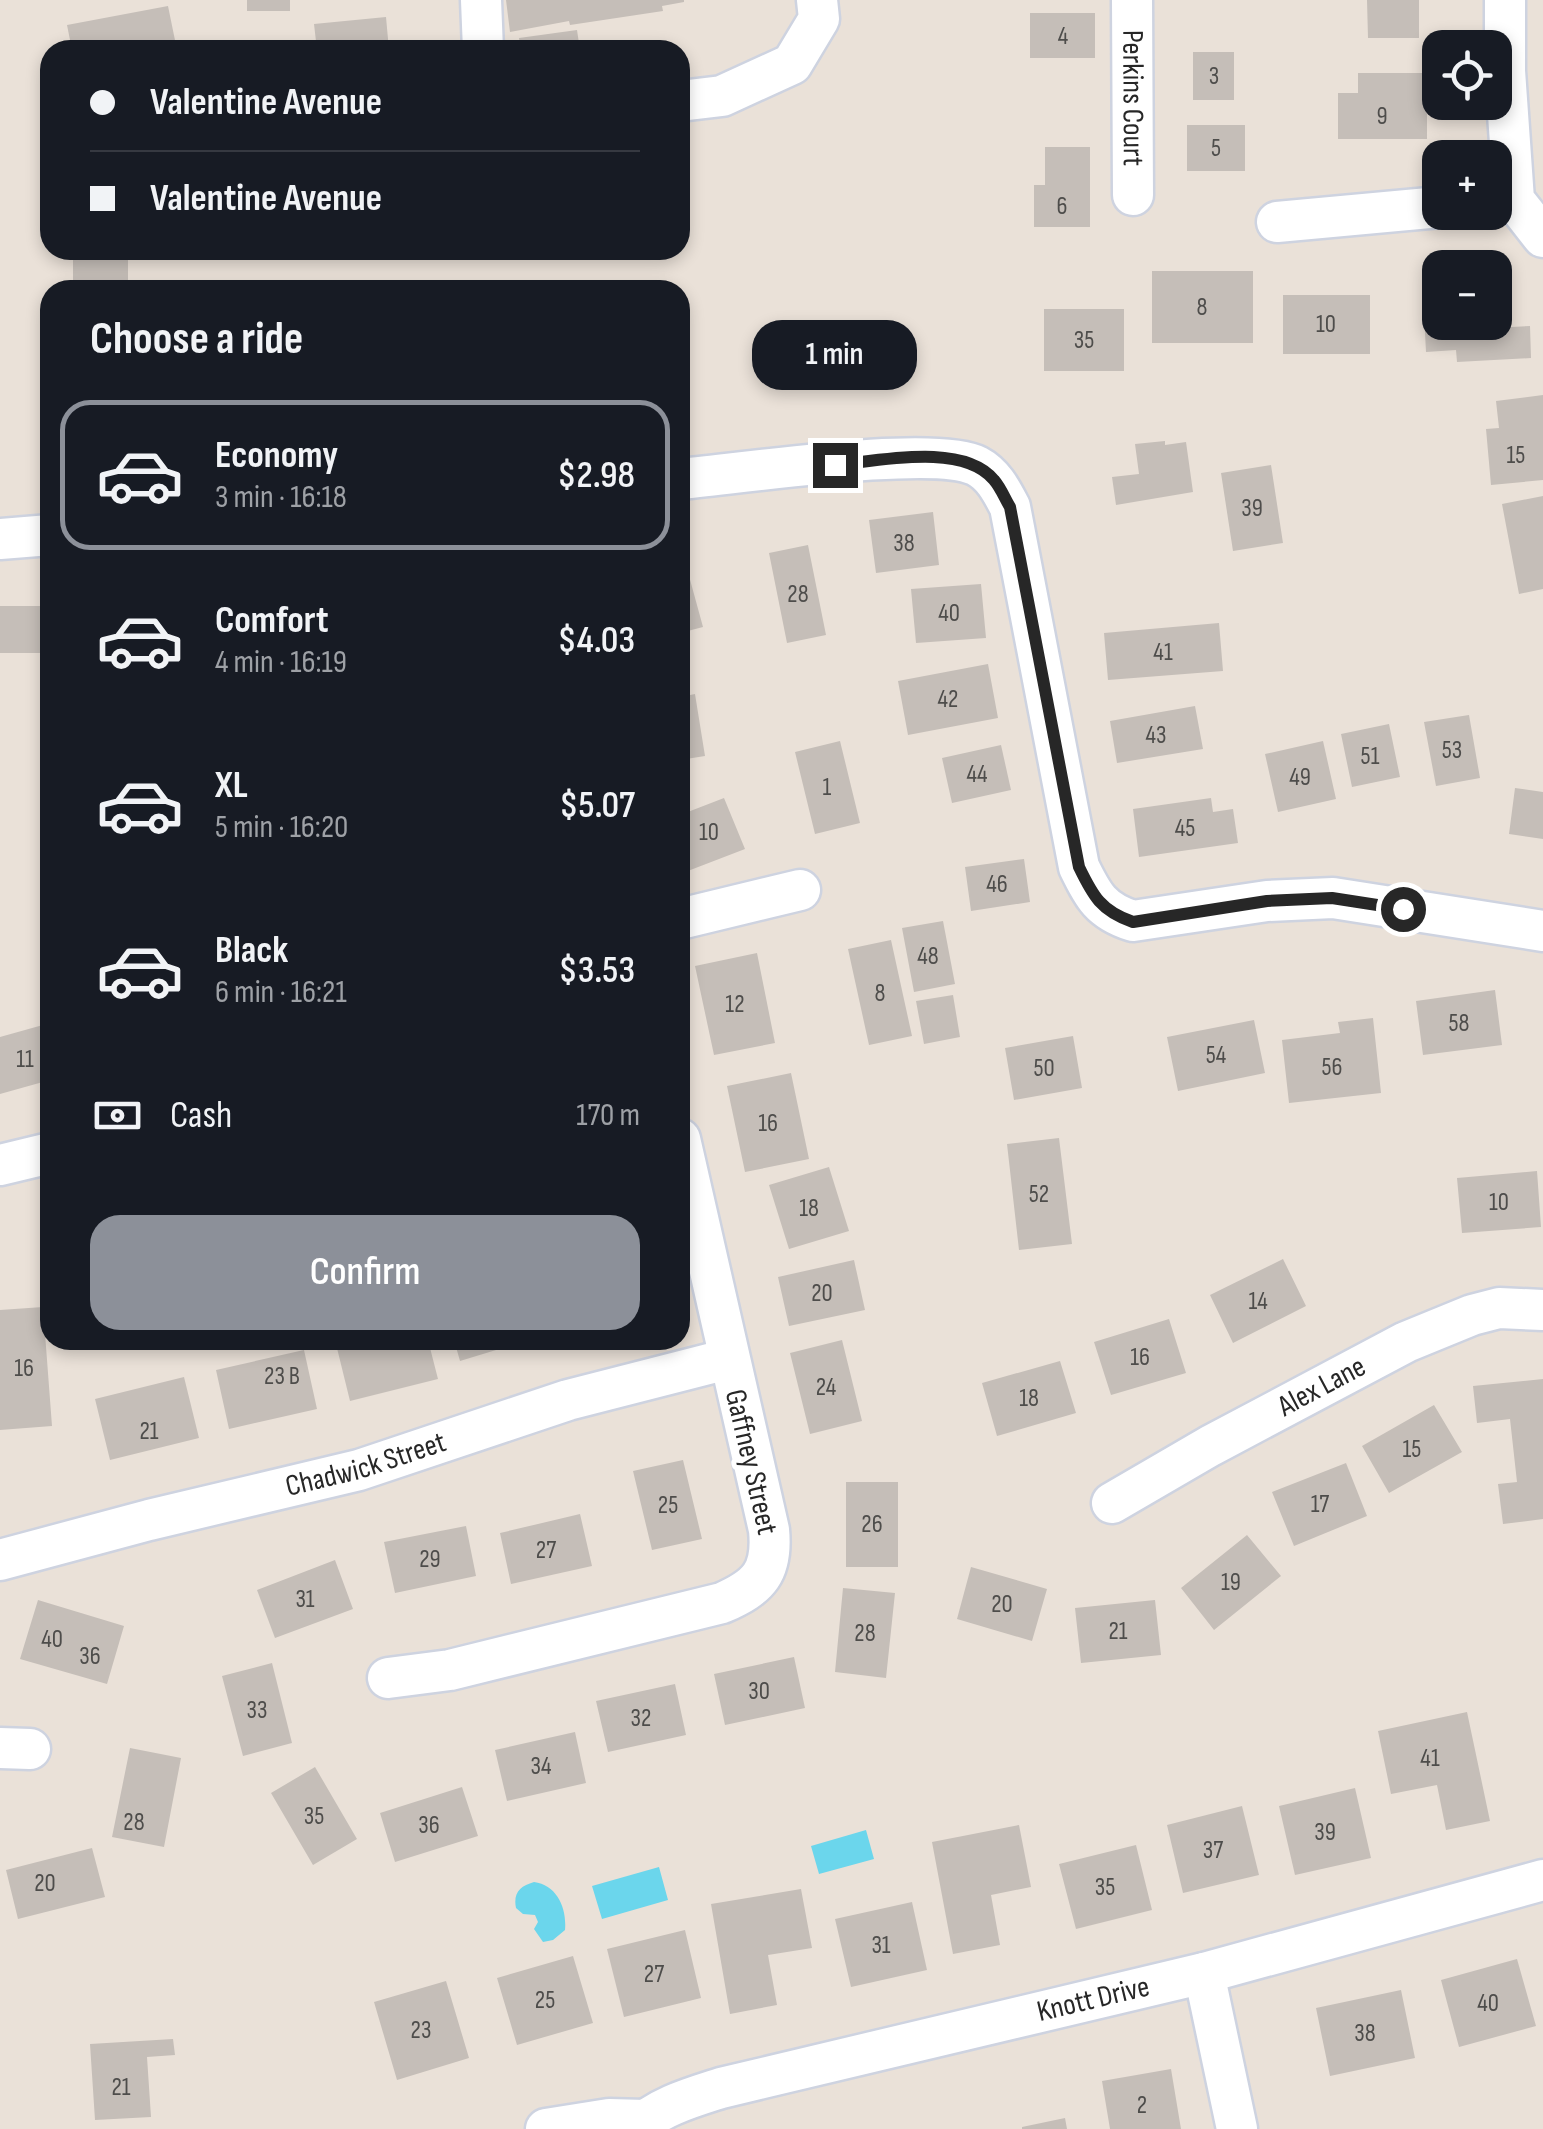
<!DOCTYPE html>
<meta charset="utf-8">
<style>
:root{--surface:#171b24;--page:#20242c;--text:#f1f3f6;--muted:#9ea1a6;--line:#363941;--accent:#8c9099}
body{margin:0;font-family:"Sofia Sans Condensed",sans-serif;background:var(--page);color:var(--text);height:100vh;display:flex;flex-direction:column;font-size:38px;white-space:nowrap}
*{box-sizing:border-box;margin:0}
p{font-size:32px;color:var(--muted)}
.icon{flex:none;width:55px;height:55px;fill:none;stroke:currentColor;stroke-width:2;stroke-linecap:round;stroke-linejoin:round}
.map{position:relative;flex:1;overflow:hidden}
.panel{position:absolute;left:40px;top:280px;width:650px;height:1070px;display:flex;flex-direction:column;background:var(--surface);border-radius:30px;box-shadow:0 5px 15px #0003}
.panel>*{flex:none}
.guide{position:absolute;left:40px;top:40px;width:650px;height:220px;border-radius:30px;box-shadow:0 5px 15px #0003;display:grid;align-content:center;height:220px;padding:0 50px;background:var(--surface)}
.fabs{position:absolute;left:1422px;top:30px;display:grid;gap:20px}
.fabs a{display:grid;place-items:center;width:90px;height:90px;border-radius:20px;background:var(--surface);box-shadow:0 5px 15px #0003;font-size:50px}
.end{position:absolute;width:45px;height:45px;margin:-22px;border:12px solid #272727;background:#fff;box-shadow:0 0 0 5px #fff}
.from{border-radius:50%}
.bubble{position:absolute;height:70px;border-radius:30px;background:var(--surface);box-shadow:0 5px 15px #0003;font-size:32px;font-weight:600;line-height:70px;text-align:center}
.guide b{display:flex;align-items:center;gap:35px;height:95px;font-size:38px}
.guide b+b{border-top:2px solid var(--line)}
.guide i{width:25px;height:25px;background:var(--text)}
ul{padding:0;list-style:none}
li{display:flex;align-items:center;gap:30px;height:150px;margin:0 20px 15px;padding:0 30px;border:5px solid transparent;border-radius:30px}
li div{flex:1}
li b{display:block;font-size:38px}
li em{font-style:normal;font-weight:600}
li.selected{border-color:var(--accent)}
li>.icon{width:90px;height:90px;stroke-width:1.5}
h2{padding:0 50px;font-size:45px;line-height:120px}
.pay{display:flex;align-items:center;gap:25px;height:110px;padding:0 50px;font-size:38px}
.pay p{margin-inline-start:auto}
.action{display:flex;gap:20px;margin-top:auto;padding:20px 50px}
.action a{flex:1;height:115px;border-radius:30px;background:var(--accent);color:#fff;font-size:40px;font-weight:600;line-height:115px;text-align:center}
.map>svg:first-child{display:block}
</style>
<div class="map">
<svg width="1543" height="2129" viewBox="0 0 1543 2129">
<rect width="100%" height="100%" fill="#eae1d8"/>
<path fill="#6bd6ec" d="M866 1830 874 1859 819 1874 811 1846Z
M659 1867 668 1900 602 1919 592 1886Z
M534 1882C557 1885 567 1908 565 1930L553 1940 543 1942 534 1929 538 1922 535 1915 523 1914 516 1908C513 1893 520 1886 534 1882Z"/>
<path fill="#c5beb8" d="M247 0H290V11H247Z
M506 0H684V2L662 6 663 11 570 25 569 21 510 32Z
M1367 0H1419V38H1368Z
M168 6 177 50H72L67 25Z
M1030 13H1095V58H1030Z
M386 17 389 50H317L314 24Z
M577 30 580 50H521L519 38Z
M1193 52H1234V100H1193Z
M1358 73H1427V139H1338V93H1358Z
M1187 125H1245V171H1187Z
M1045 147H1090V227H1034V185H1045Z
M73 250H128V290H73Z
M1152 271H1253V343H1152Z
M1440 294V322H1493V328L1530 326 1531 358 1457 362 1456 350 1426 352 1423 295Z
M1283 295H1370V354H1283Z
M1044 309H1124V371H1044Z
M1543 395V480L1491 485 1486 429 1499 428 1496 401Z
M1165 441V445L1186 442 1193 492 1116 505 1112 477 1139 474 1135 444Z
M1271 465 1283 543 1233 551 1221 473Z
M1543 496V589L1519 594 1502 504Z
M933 512 939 565 876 573 869 520Z
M680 543 703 627 680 633Z
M808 545 826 635 787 643 769 553Z
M981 584 986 638 916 643 911 589Z
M0 606H43V653H0Z
M1219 623 1223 671 1108 680 1104 633Z
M988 664 998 718 908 735 898 681Z
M695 694 705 756 680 760V697Z
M1195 706 1203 749 1117 763 1110 721Z
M1469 715 1480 778 1436 786 1424 722Z
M1389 724 1400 777 1352 787 1341 734Z
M840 741 860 823 815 834 795 752Z
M1323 741 1336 799 1278 812 1265 754Z
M1001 745 1011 790 952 803 942 758Z
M1515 788 1543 792V839L1509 834Z
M724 798 745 849 680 874V815Z
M1211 798 1213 812 1233 809 1238 843 1139 857 1133 809Z
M1024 859 1030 902 971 911 965 867Z
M943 921 955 984 914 992 902 928Z
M891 940 912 1036 869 1045 848 949Z
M757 953 775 1043 714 1055 695 966Z
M1495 990 1502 1045 1423 1055 1416 1001Z
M953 995 960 1037 924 1044 916 1001Z
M1373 1018 1381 1093 1289 1103 1282 1040 1340 1033 1338 1022Z
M1254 1020 1265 1073 1178 1091 1167 1037Z
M50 1023V1080L0 1094V1037Z
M1073 1036 1082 1088 1014 1100 1005 1048Z
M791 1073 809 1159 745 1172 727 1086Z
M1059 1138 1072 1244 1019 1250 1007 1144Z
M829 1167 849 1231 789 1249 769 1185Z
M1537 1171 1541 1227 1462 1233 1457 1178Z
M1283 1259 1306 1306 1233 1343 1210 1295Z
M854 1260 865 1310 789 1326 778 1277Z
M43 1307 52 1426 0 1430V1310Z
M1169 1319 1186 1373 1111 1395 1094 1342Z
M335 1340H428L438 1379 350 1401Z
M454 1340H526V1341L460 1361Z
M842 1340 862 1421 810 1434 790 1353Z
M304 1350 317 1409 229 1429 216 1370Z
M1060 1361 1076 1413 997 1436 982 1383Z
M184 1377 199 1438 110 1460 95 1399Z
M1543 1379V1519L1503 1524 1498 1484 1517 1482 1510 1419 1477 1423 1473 1386Z
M1434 1405 1462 1452 1389 1493 1362 1446Z
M683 1460 702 1539 652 1550 633 1471Z
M1346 1463 1367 1516 1294 1546 1272 1492Z
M846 1482H898V1567H846Z
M580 1514 592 1566 511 1584 500 1533Z
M466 1526 476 1576 395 1593 384 1542Z
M1247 1535 1281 1576 1214 1630 1181 1588Z
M335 1560 353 1609 275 1638 257 1590Z
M971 1567 1047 1589 1032 1641 957 1619Z
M843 1588 895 1593 886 1678 835 1672Z
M38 1600 124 1626 107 1684 20 1659Z
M1155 1600 1161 1655 1081 1663 1075 1608Z
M794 1657 805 1708 725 1725 714 1674Z
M272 1663 292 1743 243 1756 222 1676Z
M675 1684 686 1735 608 1752 596 1701Z
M1467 1712 1490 1821 1446 1830 1437 1785 1391 1794 1378 1731Z
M575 1732 586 1783 507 1801 495 1750Z
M130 1748 181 1758 164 1847 112 1837Z
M315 1767 357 1839 313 1865 271 1793Z
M462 1787 478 1836 395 1862 380 1813Z
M1355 1788 1371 1858 1295 1875 1279 1806Z
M1242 1806 1259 1875 1183 1893 1167 1825Z
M1019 1825 1031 1887 991 1895 1000 1945 953 1954 932 1842Z
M1136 1845 1152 1910 1076 1929 1059 1864Z
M92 1848 105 1897 18 1919 6 1870Z
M801 1889 812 1948 768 1955 777 2005 730 2014 711 1904Z
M912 1902 927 1970 851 1987 835 1919Z
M685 1930 701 1998 624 2017 607 1949Z
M573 1956 593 2023 517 2045 497 1978Z
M1517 1959 1536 2026 1459 2047 1441 1980Z
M446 1981 469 2058 397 2080 374 2002Z
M1401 1990 1415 2058 1330 2076 1316 2008Z
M173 2039 175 2055 147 2057 151 2117 95 2120 90 2044Z
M1171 2069 1181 2129H1110L1102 2081Z
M1065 2118 1067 2129H1022V2127Z"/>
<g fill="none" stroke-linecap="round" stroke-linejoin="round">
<defs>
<g id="minor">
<path d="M481 0 483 50"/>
<path id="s1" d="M1132 0 1133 195"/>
<path d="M1505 0V71L1514 200 1543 237"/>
<path d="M680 101 722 96 792 64 819 19 817 0"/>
<path d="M1277 222 1440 207"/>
<path d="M680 479C737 474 936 444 977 466 994 475 1002 492 1010 507L1079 867C1093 896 1101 911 1133 921L1267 901 1333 898 1543 931"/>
<path d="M0 539 50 535"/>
<path d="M680 919 800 890"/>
<path d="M0 1165 50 1153"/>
<path id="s2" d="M1112 1503 1210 1446 1406 1342 1472 1315 1499 1308 1543 1310"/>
<path id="s3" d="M0 1560 149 1520 359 1470 568 1400 728 1359"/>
<path d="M388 1678 450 1670 722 1603C759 1587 773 1572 769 1530L680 1139"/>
<path d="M0 1748 30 1749"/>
<path d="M1204 1973 1237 2129"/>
<path d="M546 2129 609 2119 645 2120"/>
<path id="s4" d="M636 2129C657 2107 693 2097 721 2088L1204 1973 1543 1880"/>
</g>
</defs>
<use href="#minor" stroke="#ced3e0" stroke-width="45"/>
<use href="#minor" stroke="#fff" stroke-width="40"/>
</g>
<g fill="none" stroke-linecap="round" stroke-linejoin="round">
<path stroke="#272727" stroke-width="12" d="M835 465C878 461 963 442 994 480 1001 488 1005 499 1010 507L1079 867C1093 896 1101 911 1133 922L1267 901 1332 898 1403 909"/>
</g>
<g text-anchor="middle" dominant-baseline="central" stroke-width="10" stroke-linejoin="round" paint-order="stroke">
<g font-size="25" fill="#4e4d4b">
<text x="1063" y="36">4</text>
<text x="1214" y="76">3</text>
<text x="1382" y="116">9</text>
<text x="1216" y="148">5</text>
<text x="1062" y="206">6</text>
<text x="1202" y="307">8</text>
<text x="1326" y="324">10</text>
<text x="1084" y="340">35</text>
<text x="1516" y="455">15</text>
<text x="1252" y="508">39</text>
<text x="904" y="543">38</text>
<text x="798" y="594">28</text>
<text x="949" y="613">40</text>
<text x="1163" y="652">41</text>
<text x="948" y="699">42</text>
<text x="1156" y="735">43</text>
<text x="1452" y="750">53</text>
<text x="1370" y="756">51</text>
<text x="977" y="774">44</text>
<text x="1300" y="777">49</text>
<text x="827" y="787">1</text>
<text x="1185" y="828">45</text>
<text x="709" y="832">10</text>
<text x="997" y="884">46</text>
<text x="928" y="956">48</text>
<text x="880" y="993">8</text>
<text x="735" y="1004">12</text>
<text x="1459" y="1023">58</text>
<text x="1216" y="1055">54</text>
<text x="25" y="1059">11</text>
<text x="1332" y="1067">56</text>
<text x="1044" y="1068">50</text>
<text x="768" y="1123">16</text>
<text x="1039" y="1194">52</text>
<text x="1499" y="1202">10</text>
<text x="809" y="1208">18</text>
<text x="822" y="1293">20</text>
<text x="1258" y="1301">14</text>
<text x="1140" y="1357">16</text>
<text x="24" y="1368">16</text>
<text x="282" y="1376">23 B</text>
<text x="826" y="1387">24</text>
<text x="1029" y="1398">18</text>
<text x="149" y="1431">21</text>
<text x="1412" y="1449">15</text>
<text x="1320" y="1504">17</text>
<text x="668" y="1505">25</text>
<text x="872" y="1524">26</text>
<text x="546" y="1550">27</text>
<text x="430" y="1559">29</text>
<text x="1231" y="1582">19</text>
<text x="305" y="1599">31</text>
<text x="1002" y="1604">20</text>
<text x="1118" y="1631">21</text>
<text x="865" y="1633">28</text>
<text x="52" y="1639">40</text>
<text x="90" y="1656">36</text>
<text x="759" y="1691">30</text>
<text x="257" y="1710">33</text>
<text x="641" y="1718">32</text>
<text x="1430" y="1758">41</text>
<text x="541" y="1766">34</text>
<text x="314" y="1816">35</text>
<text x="134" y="1822">28</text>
<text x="429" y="1825">36</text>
<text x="1325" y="1832">39</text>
<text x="1213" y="1850">37</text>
<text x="45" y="1883">20</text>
<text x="1105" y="1887">35</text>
<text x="881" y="1945">31</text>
<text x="654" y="1974">27</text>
<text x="545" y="2000">25</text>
<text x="1488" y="2003">40</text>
<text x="421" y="2030">23</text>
<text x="1365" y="2033">38</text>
<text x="121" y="2087">21</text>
<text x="1142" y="2105">2</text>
</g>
<g font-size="30" fill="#272727" stroke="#fff">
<text stroke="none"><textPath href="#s1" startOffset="98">Perkins Court</textPath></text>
<text stroke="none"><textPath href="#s2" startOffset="240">Alex Lane</textPath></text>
<text transform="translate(751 1462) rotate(77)">Gaffney Street</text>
<text stroke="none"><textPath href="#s3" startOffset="378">Chadwick Street</textPath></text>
<text stroke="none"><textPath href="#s4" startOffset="478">Knott Drive</textPath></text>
</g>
</g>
</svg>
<div class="fabs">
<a><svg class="icon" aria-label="locate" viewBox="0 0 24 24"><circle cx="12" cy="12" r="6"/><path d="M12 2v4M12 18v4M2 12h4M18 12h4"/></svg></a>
<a>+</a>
<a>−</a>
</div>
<i class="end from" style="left:1403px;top:909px"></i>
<i class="end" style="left:835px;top:465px"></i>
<div class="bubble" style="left:752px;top:320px;width:165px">1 min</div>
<div class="guide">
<b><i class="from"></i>Valentine Avenue</b>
<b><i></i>Valentine Avenue</b>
</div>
<section class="panel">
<h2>Choose a ride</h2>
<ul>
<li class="selected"><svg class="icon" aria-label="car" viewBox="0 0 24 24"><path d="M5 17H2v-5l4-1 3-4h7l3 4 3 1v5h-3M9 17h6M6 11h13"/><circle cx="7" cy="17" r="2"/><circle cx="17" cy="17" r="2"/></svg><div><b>Economy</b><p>3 min · 16:18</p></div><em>$2.98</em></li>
<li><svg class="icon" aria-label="car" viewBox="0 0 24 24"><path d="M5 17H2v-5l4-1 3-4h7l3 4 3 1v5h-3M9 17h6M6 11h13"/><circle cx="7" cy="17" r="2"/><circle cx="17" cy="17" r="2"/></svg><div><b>Comfort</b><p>4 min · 16:19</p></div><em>$4.03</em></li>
<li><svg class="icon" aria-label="car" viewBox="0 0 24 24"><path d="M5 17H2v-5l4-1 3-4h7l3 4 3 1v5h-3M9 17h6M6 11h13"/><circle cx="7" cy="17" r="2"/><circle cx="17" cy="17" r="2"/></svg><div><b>XL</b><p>5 min · 16:20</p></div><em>$5.07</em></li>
<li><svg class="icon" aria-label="car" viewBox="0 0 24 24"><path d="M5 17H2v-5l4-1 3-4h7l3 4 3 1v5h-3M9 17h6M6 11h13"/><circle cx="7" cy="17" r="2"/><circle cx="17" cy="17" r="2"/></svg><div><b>Black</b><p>6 min · 16:21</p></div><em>$3.53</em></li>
</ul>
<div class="pay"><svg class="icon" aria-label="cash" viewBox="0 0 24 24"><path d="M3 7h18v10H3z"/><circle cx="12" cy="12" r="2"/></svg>Cash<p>170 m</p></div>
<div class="action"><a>Confirm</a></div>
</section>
</div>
